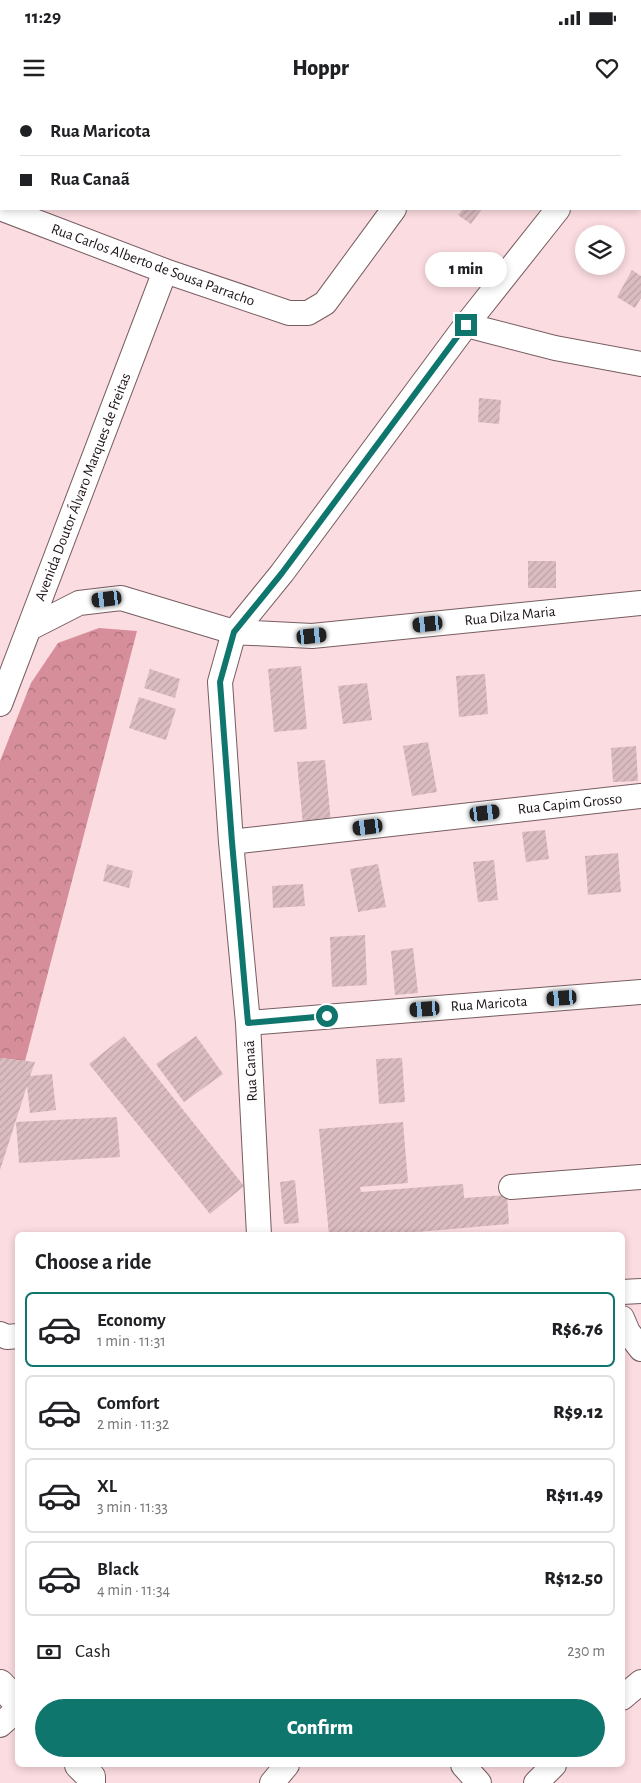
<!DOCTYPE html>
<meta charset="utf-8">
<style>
:root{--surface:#fff;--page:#f2f2f2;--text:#202124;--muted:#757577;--line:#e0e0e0;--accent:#0f766e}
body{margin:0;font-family:"Alegreya Sans",sans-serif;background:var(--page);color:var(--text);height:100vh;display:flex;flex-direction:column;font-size:19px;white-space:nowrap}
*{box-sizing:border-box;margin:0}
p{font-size:16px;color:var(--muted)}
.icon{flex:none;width:28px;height:28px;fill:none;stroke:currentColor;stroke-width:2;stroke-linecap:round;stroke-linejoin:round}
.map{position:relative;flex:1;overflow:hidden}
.side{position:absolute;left:15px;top:1132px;width:610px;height:535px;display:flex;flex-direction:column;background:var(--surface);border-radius:8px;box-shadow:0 2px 8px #0003}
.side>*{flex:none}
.top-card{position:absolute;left:0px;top:0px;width:641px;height:110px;box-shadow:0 2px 8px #0003;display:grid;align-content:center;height:110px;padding:0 20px;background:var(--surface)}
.tools{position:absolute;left:575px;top:125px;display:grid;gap:10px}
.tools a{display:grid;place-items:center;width:50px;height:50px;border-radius:50%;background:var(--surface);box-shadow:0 2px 8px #0003;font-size:25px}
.end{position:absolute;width:22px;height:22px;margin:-11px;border:6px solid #0f766e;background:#fff;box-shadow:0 0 0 2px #fff}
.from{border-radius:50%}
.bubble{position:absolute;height:35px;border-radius:18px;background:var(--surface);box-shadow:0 2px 8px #0003;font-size:16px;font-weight:800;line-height:35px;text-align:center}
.car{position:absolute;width:15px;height:30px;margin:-15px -8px;border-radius:6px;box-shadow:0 0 4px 1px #0007;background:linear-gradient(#222 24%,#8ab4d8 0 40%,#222 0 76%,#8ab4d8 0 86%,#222 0)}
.top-card b{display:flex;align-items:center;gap:18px;height:48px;font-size:19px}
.top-card b+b{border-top:1px solid var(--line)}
.top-card i{width:12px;height:12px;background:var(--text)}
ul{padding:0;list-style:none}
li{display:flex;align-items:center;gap:15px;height:75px;margin:0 10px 8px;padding:0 10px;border:2px solid var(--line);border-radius:8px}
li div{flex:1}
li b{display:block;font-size:19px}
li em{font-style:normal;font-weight:800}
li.current{border-color:var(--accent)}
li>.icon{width:45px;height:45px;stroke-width:1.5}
h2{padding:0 20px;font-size:22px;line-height:60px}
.pay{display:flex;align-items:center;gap:12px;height:55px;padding:0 20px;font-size:19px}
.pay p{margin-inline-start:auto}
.cta{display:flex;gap:10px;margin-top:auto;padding:10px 20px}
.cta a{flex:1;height:58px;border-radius:30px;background:var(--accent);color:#fff;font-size:20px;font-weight:800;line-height:58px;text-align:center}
.status{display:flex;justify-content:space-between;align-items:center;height:35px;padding:0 25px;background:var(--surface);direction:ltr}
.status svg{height:14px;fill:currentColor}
header{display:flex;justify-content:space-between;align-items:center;height:65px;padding:0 20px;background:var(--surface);font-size:22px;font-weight:800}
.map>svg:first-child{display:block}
</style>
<div class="status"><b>11:29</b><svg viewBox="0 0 49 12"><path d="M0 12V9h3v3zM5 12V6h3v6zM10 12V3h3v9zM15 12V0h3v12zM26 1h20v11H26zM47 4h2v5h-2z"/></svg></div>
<header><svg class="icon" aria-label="menu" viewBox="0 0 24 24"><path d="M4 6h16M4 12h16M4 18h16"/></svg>Hoppr<svg class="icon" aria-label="heart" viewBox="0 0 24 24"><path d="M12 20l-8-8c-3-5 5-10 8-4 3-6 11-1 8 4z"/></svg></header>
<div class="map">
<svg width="641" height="1683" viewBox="0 0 641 1683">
<defs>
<pattern id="forest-crowns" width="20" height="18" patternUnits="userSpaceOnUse" patternTransform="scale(1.25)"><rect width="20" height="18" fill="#d58e9a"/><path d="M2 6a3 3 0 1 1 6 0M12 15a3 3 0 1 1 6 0" fill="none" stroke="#ac737c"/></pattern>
<pattern id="building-hatch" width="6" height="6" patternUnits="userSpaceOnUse" patternTransform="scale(1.25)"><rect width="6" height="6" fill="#dbbdc1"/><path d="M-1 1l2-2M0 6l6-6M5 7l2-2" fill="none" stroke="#bba1a5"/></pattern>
</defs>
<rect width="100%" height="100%" fill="#fbdce0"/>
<path fill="url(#forest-crowns)" d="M99 528 137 531 25 961 0 958V661L31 583 58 543Z"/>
<path fill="url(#building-hatch)" d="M463 109H482L471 124 458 115Z
M632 170 641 176V198L635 208 617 197Z
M479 298 501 300 499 324 478 322Z
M528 461H556V488H528Z
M301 566 307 629 274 632 268 569Z
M150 569 180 579 175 598 144 588Z
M485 574 488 614 459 617 456 576Z
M367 583 372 620 343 624 338 586Z
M139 597 176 609 166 640 129 628Z
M428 642 437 692 412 696 403 646Z
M636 646 638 681 613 682 611 648Z
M325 660 331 723 303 725 297 662Z
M545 730 549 759 526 762 522 732Z
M618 753 621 792 588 795 585 756Z
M494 760 498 800 478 802 473 762Z
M107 764 133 771 129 788 103 781Z
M378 764 386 807 358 812 350 769Z
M303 784 305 806 273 808 272 786Z
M365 835 367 885 332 887 330 837Z
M413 848 418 893 395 895 391 851Z
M124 936 244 1086 210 1114 89 964Z
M196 936 223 974 184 1002 156 964Z
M0 958 35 962 30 976 52 974 56 1010 30 1013 27 986 0 1070Z
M402 958 405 1002 379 1004 376 959Z
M117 1017 120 1057 19 1063 16 1022Z
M403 1022 408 1083 360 1087 361 1092 463 1084 464 1098 507 1095 509 1124 383 1135H329L319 1029Z
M295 1080 299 1123 284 1124 280 1082Z"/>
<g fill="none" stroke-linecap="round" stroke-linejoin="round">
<defs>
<path id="minor" d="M393 0 396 1
M474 1 475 0
M640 4 641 3
M0 108 165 171 289 213H308L325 203 394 109
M466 225 555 248 641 264
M30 528 79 503 121 498 234 532 312 536 641 503
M0 604 165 171
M231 742 641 696
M248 923 641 892
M511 1087 641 1077
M259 1135 248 923 231 742 220 582 234 532 282 473 466 225 558 109
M622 1192 641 1191
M622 1218 628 1232 641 1249
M0 1234 7 1237 18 1236
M622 1598 641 1582
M0 1625 18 1609
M463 1665 479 1683
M272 1683 287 1665
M536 1683 554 1665"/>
<path id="tertiary" d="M0 1584 18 1603
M79 1665 91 1677V1683"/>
</defs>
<use href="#minor" stroke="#775d61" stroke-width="26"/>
<use href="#tertiary" stroke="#775d61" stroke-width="30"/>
<use href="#minor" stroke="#fff" stroke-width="24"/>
<use href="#tertiary" stroke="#fff" stroke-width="28"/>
</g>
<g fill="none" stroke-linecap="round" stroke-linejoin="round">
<path stroke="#0f766e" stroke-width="6" d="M327 916 248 923 232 742 220 582 234 532 282 473 466 225"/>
</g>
<g text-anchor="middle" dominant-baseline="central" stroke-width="4" stroke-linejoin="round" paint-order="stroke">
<g font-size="15" fill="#1c1214" stroke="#fff">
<text transform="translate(153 165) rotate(20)">Rua Carlos Alberto de Sousa Parracho</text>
<text transform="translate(83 387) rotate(-69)">Avenida Doutor Álvaro Marques de Freitas</text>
<text transform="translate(510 516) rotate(-6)">Rua Dilza Maria</text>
<text transform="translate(570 704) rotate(-6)">Rua Capim Grosso</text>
<text transform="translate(489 904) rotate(-4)">Rua Maricota</text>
<text transform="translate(251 971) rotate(-93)">Rua Canaã</text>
</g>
</g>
</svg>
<div class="tools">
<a><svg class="icon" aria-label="layers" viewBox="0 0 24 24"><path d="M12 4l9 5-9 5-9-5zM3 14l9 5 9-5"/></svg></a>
</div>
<i class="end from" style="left:327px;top:916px"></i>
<i class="end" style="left:466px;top:225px"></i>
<div class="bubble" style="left:425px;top:152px;width:82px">1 min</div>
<i class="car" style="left:107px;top:499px;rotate:263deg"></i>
<i class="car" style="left:428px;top:524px;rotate:264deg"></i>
<i class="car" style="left:312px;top:536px;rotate:84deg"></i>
<i class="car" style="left:485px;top:713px;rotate:83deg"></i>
<i class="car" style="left:368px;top:727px;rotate:263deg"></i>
<i class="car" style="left:562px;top:898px;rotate:266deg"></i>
<i class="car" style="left:425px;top:909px;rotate:266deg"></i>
<div class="top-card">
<b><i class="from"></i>Rua Maricota</b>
<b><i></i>Rua Canaã</b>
</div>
<section class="side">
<h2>Choose a ride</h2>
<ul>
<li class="current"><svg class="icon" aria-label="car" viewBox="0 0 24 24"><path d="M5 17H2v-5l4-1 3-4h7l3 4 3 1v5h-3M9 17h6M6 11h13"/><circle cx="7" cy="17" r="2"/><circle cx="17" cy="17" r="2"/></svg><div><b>Economy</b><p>1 min · 11:31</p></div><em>R$6.76</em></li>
<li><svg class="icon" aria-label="car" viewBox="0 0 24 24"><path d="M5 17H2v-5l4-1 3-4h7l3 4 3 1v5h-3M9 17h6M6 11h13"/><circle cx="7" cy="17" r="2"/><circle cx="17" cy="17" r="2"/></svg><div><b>Comfort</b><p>2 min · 11:32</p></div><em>R$9.12</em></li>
<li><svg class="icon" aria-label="car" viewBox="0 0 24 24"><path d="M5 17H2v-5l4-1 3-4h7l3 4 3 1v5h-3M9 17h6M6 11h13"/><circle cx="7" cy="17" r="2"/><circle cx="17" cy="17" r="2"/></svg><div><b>XL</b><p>3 min · 11:33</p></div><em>R$11.49</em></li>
<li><svg class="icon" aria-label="car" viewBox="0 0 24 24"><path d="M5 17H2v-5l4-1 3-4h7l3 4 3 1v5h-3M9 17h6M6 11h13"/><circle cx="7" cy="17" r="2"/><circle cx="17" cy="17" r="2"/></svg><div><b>Black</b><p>4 min · 11:34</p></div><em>R$12.50</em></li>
</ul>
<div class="pay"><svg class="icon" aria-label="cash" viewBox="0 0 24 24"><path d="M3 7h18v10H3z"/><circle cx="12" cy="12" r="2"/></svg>Cash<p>230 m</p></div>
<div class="cta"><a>Confirm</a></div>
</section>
</div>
